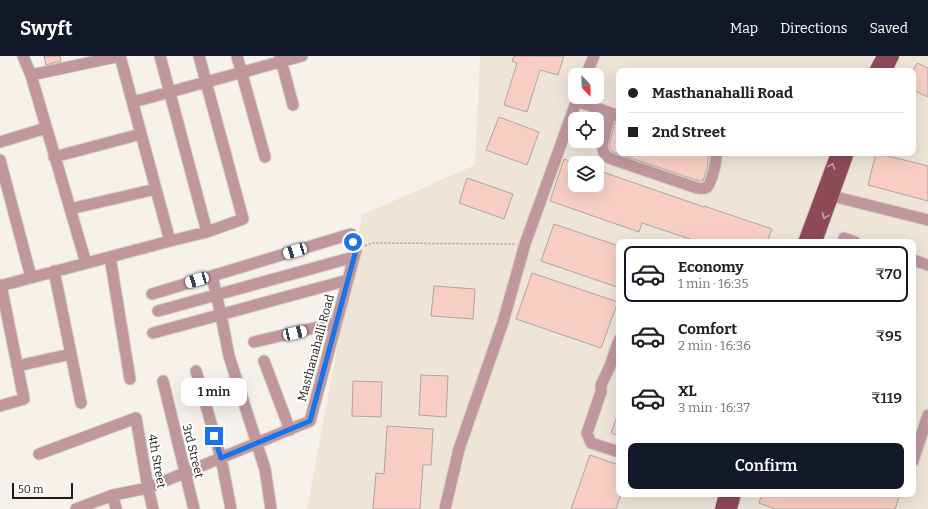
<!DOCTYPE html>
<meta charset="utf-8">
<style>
:root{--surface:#fff;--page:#f2f2f2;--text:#202124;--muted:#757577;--line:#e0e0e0;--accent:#111827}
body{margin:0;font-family:Bitter,serif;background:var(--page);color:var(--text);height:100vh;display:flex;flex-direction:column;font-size:15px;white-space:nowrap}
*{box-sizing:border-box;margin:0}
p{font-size:13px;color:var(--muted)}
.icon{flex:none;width:22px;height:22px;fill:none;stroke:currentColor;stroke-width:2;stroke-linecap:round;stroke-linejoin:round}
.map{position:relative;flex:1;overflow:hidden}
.drawer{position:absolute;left:616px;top:183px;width:300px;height:258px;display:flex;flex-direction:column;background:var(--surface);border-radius:8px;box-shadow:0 4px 16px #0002}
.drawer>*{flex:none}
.banner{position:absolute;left:616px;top:12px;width:300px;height:88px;border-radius:8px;box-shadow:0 4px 16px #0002;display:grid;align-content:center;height:88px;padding:0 12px;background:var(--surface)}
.needle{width:26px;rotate:157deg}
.buttons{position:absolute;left:568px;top:12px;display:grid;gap:8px}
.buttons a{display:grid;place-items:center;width:36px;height:36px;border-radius:8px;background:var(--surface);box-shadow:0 4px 16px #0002;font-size:20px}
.scale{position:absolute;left:12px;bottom:10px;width:61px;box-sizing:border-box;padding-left:4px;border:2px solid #1d1b19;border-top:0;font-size:11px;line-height:14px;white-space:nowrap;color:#1d1b19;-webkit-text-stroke:3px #fff;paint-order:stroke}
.end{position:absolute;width:18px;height:18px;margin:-9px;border:5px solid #1a73e8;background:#fff;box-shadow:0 0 0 2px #fff}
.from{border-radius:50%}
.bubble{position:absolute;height:28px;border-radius:8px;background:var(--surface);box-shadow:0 4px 16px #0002;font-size:13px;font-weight:600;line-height:28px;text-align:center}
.car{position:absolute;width:12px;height:24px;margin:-12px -6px;border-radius:5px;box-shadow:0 0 3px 1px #0007;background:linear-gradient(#fff 24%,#345 0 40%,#fff 0 76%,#345 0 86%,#fff 0)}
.banner b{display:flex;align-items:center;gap:14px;height:38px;font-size:15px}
.banner b+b{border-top:1px solid var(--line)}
.banner i{width:10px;height:10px;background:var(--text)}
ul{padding:7px 0 0;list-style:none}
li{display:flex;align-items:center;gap:12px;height:56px;margin:0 8px 6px;padding:0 4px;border:2px solid transparent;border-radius:8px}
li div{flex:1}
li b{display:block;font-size:15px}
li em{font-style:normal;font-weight:600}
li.on{border-color:var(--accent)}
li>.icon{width:36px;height:36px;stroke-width:1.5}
.primary-button{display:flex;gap:8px;margin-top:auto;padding:8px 12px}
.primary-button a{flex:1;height:46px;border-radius:8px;background:var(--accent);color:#fff;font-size:16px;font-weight:600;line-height:46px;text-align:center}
header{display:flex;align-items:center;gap:24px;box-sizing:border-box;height:56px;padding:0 20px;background:var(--accent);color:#fff}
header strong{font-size:19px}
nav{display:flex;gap:22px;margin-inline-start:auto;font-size:14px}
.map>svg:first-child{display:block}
</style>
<header>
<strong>Swyft</strong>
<nav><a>Map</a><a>Directions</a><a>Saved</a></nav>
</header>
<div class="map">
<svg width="928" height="453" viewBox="0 0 928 453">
<rect width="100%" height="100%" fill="#f6f1ea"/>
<path fill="#eee4d8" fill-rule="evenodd" d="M480 0H928V453H307L362 159 475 109ZM619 15H913V97H619ZM575 19H597V41H575ZM575 63H597V85H575ZM575 107H597V129H575ZM619 186H913V438H619Z"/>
<path fill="#f8cec4" stroke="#ada5a3" d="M44 0H60L61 5 46 9Z
M514 0H564L558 19 540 14 527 56 504 49 517 7 512 5Z
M917 7 928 12V41L913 34V15Z
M499 61 539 76 527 109 486 94Z
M615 66 619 67V97H709L707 113 703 125H699L613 96 609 90Z
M876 97 928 110V145L868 129Z
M564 103 575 107V129H597V114L704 151V150L772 173 767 186H699L642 167 639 176 550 145Z
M467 122 513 138 504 163 459 147Z
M554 168 619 190V226L617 231 541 205Z
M532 217 618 246 601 292 516 263Z
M434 230 475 233 473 263 431 260Z
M421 319 448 320 446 361 419 359Z
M353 325 382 326 381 361 352 360Z
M618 358H619V380L611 377Z
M387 370 433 373 431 409H423L420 453H373L376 417 384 418Z
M590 399 619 409V438H621L616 453H571Z
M762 438H900L895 453H775L759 447Z"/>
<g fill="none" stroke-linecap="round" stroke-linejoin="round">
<defs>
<path id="minor" d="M23 0 31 19 120 0
M160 0 207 176
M237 0 265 101
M280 0 293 49
M31 19 86 207
M586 19 594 0
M577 45 619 60
M133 46 302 0
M610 57 602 90 604 97 609 102 697 132C701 133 704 133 707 131 712 126 717 104 716 97
M0 86 46 72
M54 101 141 78
M0 104 31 221
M824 138 928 164
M70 153 156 133
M170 185 207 176 243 163 199 0
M843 186 844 182 855 186
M110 201 130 323
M913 204 928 209
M54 215 81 347
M212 220 221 259 229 300 265 413 271 453
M0 230 170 185 120 0
M158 255 354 201
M153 277 348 224
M619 284 610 310 601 329V336L587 377 591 387 619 396
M254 286 336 267
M264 305 290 374
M17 310 71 298
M196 315 221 402 231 453
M163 325 194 453
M0 350 24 343 1 229
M39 398 136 362 148 432 153 453
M913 405 928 359
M113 439 116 453
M76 453 113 439 148 432 310 365 356 194 351 178 152 238
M445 453 459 393 503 266 525 188 578 41"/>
<path id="major" d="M875 15 883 0
M886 15 893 0
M804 186 837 97
M816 186 848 97
M721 453 725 438
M731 453 735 438"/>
</defs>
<use href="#minor" stroke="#d3cfc9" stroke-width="13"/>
<use href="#major" stroke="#d3cfc9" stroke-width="14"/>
<path stroke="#a5a19c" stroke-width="1.5" stroke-dasharray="2 2" stroke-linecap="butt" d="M365 190 372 187 515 188"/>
<use href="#minor" stroke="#bf979d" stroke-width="11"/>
<use href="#major" stroke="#8e4a59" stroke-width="12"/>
</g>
<defs><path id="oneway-chevron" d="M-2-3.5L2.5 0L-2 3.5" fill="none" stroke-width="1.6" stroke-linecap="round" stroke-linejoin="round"/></defs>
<g stroke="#c6a4ac">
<use href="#oneway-chevron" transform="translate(832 110) rotate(-69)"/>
<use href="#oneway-chevron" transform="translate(825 160) rotate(110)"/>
</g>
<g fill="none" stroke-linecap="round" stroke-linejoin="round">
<path stroke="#1a73e8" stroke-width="5" d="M214 380 221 402 310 365 356 194 353 186"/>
</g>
<g text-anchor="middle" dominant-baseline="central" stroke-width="4" stroke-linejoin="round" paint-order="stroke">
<g font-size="12" fill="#1d1b19" stroke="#fff">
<text transform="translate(316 292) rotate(-75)">Masthanahalli Road</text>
<text transform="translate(193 395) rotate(76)">3rd Street</text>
<text transform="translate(157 405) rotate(80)">4th Street</text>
</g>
</g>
</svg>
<div class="buttons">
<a><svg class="needle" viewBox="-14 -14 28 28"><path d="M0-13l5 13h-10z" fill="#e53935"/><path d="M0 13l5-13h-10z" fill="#757577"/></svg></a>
<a><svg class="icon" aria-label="locate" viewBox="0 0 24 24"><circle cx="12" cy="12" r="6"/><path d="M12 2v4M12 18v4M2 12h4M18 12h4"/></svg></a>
<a><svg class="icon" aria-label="layers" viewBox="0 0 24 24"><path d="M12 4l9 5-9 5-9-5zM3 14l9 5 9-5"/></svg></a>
</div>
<div class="scale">50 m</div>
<i class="end from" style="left:353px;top:186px"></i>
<i class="end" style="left:214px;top:380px"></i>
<div class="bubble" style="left:181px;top:322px;width:66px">1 min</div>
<i class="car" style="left:295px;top:195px;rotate:253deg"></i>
<i class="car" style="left:197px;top:224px;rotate:253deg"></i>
<i class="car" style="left:295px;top:277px;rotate:77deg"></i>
<div class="banner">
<b><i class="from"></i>Masthanahalli Road</b>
<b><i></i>2nd Street</b>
</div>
<section class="drawer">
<ul>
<li class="on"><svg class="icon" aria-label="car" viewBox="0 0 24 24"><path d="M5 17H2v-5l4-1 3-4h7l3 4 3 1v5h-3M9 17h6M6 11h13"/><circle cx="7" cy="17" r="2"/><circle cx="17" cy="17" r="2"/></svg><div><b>Economy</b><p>1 min · 16:35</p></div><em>₹70</em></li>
<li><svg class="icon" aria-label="car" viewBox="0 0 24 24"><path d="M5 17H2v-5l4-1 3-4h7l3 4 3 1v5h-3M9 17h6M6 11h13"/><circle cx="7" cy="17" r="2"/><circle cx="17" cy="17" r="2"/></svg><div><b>Comfort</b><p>2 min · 16:36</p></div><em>₹95</em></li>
<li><svg class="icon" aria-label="car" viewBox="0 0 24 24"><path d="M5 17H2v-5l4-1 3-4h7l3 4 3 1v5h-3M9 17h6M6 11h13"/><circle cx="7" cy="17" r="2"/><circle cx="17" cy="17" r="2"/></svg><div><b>XL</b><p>3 min · 16:37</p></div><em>₹119</em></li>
</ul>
<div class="primary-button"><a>Confirm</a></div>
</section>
</div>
